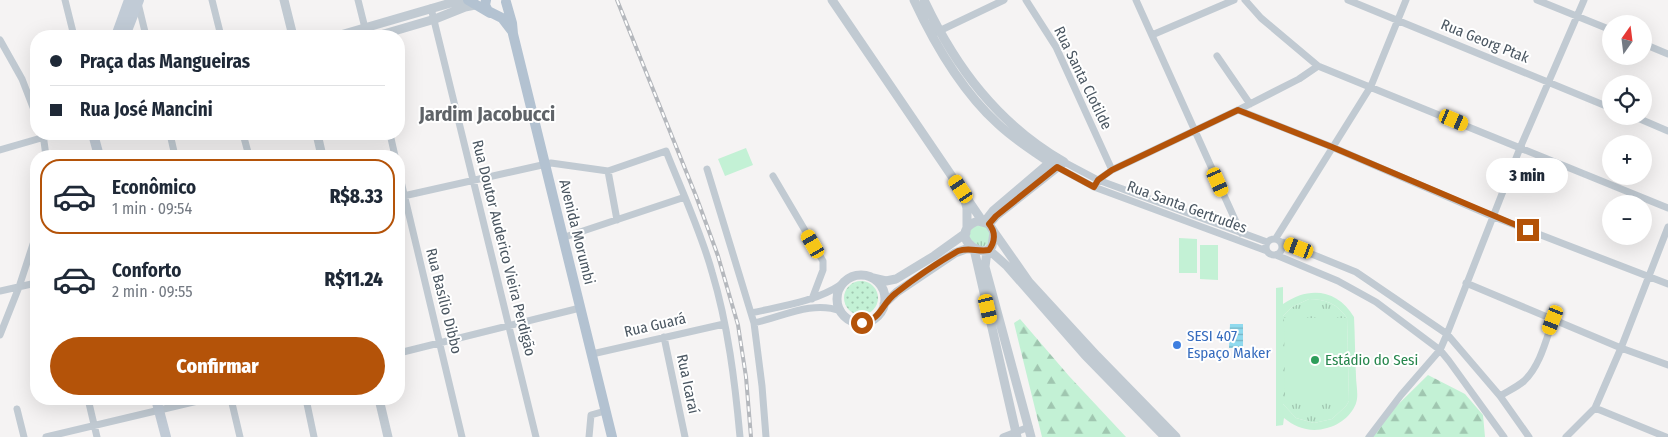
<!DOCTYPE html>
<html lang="pt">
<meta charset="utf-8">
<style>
:root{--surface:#fff;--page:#f2f2f3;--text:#1f2937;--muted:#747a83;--line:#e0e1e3;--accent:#b45309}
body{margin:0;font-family:"Fira Sans Condensed",sans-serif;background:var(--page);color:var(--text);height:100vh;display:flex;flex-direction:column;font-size:19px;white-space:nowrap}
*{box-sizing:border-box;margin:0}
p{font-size:16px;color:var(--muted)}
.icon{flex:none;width:28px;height:28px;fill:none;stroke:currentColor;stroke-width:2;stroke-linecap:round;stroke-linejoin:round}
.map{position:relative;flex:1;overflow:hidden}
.panel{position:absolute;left:30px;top:150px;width:375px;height:255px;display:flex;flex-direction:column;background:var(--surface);border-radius:20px;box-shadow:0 5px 20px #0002}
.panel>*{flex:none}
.guide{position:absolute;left:30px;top:30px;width:375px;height:110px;border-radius:20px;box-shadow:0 5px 20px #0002;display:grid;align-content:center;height:110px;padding:0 20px;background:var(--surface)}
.needle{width:32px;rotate:14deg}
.controls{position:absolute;left:1602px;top:15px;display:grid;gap:10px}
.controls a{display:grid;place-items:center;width:50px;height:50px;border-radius:50%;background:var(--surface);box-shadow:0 5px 20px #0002;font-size:25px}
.end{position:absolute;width:22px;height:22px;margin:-11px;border:6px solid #b45309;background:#fff;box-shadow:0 0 0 2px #fff}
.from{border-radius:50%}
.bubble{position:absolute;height:35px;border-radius:18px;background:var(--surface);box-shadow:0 5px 20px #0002;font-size:16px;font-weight:800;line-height:35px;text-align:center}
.car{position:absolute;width:15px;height:30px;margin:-15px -8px;border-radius:6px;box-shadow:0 0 4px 1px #0007;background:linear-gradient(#f5c518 24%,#345 0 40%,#f5c518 0 76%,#345 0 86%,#f5c518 0)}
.guide b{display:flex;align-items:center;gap:18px;height:48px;font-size:19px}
.guide b+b{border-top:1px solid var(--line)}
.guide i{width:12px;height:12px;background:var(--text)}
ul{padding:9px 0 0;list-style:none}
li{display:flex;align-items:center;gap:15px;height:75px;margin:0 10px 8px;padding:0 10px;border:2px solid transparent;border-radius:20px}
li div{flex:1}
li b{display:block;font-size:19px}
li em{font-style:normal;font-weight:800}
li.current{border-color:var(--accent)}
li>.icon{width:45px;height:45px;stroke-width:1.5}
.action{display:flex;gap:10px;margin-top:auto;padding:10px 20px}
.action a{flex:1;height:58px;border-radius:30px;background:var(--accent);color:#fff;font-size:20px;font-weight:800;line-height:58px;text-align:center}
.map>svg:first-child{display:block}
</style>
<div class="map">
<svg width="1668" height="437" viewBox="0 0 1668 437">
<defs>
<pattern id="grass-tufts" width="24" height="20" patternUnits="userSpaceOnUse" patternTransform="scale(1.25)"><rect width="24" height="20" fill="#c3f1d5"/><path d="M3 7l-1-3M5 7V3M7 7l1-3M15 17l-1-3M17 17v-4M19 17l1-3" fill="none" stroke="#a0c6b0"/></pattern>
<pattern id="forest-firs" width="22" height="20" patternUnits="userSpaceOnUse" patternTransform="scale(1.25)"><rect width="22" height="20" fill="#c3f1d5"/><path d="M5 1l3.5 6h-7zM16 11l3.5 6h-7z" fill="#a0c6b0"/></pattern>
<pattern id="park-dots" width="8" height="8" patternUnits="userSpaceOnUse" patternTransform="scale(1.25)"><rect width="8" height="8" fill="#c3f1d5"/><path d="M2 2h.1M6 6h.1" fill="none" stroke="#a0c6b0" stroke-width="1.8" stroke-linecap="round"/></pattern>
<pattern id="water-rules" width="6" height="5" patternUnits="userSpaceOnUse" patternTransform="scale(1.25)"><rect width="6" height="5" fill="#90daee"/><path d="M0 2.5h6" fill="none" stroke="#78b4c4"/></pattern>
</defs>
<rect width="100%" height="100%" fill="#f5f3f3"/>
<path fill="url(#grass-tufts)" d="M969 236a11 11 0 1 1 22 0a11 11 0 1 1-22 0Z
M1309 299C1325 299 1338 304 1347 318L1349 401 1346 406 1332 419 1314 423 1296 418 1283 404V316L1292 307Z"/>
<path fill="url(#forest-firs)" d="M1020 319 1069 376 1126 437H1042L1014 323Z
M1428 375 1465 394 1483 415 1485 437H1365Z"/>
<path fill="url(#park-dots)" d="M844 298a17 17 0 1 1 34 0a17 17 0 1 1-34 0Z"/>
<path fill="#c3f1d5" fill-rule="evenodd" d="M746 148 753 165 725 176 718 159Z
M1179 238 1197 239V273H1179Z
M1200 245H1218V280L1200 279Z
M1283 287V304C1309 286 1337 289 1354 317 1355 337 1355 356 1356 376 1356 383 1358 392 1357 399 1355 413 1340 425 1327 428 1311 433 1296 428 1284 418L1283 425 1276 426V288ZM1309 299C1325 299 1338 304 1347 318L1349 401 1346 406 1332 419 1314 423 1296 418 1283 404V316L1292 307Z
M1284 318H1346V402H1285Z"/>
<path fill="url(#water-rules)" d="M1230 324H1243V348H1229Z"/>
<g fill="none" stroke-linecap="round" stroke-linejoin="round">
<path stroke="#c1cad2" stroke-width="7" d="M65 0 74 36
M212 0 221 36
M358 0 367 36
M1026 0 1056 47 1112 170
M1136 0 1241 233
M1245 0 1261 18 1318 66 1668 208
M1348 0 1611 108
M1537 0 1611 30
M138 3 146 36
M431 8 536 437
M937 32 1004 0
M1152 35 1234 0
M0 40 22 79 36 115
M1644 44 1668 54
M1217 56 1250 104
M1238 110 1332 147 1494 217 1668 284
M1633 116 1668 131
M43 134 46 156
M170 134 175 156
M243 134 249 156
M390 134 395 156
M0 150 55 134
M1064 162 1098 180 1267 242
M1057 167 1094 187 1267 251
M707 169 754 323 762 386 766 437
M608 171 617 220
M399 173 462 437
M773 176 823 261V270L812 299
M1094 187 1098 180 1112 170 1238 110 1299 79 1318 66
M399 197 551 163 608 171 666 151C681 189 701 232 712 272 728 325 735 382 740 437
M562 238 685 197
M1276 238 1371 86 1406 0
M1266 247a8 8 0 1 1 16 0a8 8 0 1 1-16 0Z
M1282 242 1356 272 1447 334 1500 396 1529 437
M1276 255 1338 281 1376 302 1440 350 1449 361 1504 437
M1466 283 1621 348 1668 365
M0 291 36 283
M751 313C782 306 815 302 842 284
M754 323C782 317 812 300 841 311
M0 335 19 287 36 235
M664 337 685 437
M399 353 580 308
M592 354 724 324
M1500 396C1508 391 1517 387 1524 381 1540 366 1546 340 1553 320
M88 399 97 437
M231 399 240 437
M306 399 314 437
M1595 408 1666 437
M17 409 24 437
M46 437 206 399
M589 437 591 415 605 411
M1003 437 1029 427
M1369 437 1401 395 1440 350 1447 334 1520 148 1584 0
M1566 437 1595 408 1621 348 1668 227"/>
<path stroke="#c1cad2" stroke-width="9" d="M284 0 293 36
M832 0 983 222
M914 0C934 43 963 92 998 124 1015 140 1037 154 1057 167
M924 0C956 68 998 124 1064 162L996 216 989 224
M337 36 461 0
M377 36 435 19 465 7 475 5
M317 134 322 156
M964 197 967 208V228
M986 220 993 211 1054 159
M978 221 989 224 994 232 992 246 987 251C965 251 955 228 978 221Z
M994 232 1029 282 1097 356 1176 437
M974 249 1017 437
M989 250 1007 266 1085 355 1165 437
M987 251 985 267 1031 437
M837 299a24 24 0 1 1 48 0a24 24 0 1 1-48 0Z
M873 278 886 281 896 279 934 256 966 233
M884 304 897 292 955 253 966 249H973
M379 399 388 437"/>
<path stroke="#c1cbd6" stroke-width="10" d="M116 36 129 0
M125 36 139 0
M93 134 99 156
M156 399 166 437"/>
<path stroke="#b3c2d1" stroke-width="10" d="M468 0 490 13
M486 0 485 5 488 11 502 18 512 31
M506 2 512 23 513 34 612 437"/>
<defs>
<path id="rail" d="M617 0 696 196 718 256 738 325 746 377 751 437"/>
</defs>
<use href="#rail" stroke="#b5b8bd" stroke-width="4"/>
<use href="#rail" stroke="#fff" stroke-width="2" stroke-dasharray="5.5" stroke-linecap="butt"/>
</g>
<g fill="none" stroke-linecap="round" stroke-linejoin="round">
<path stroke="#b45309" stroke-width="6" d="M862 323C882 319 881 304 896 293 915 278 937 263 958 251 969 247 978 252 989 250 995 242 996 232 989 224L996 216 1057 167 1094 187 1098 180 1112 170 1238 110 1332 147 1528 230"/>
</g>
<circle fill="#3f7fe0" stroke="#fff" stroke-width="2" cx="1177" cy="345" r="5"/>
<circle fill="#2e9e5b" stroke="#fff" stroke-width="2" cx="1315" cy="360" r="5"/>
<g text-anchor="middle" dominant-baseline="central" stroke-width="4" stroke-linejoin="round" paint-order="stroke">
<g font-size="15" fill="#4a5661" stroke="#fff">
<text transform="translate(1485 41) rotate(22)">Rua Georg Ptak</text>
<text transform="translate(1083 78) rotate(64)">Rua Santa Clotilde</text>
<text transform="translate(1187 207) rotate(20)">Rua Santa Gertrudes</text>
<text transform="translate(577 232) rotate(76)">Avenida Morumbi</text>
<text transform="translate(504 248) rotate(76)">Rua Doutor Auderico Vieira Perdigão</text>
<text transform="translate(444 301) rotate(76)">Rua Basílio Dibbo</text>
<text transform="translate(655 325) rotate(-13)">Rua Guará</text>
<text transform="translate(688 384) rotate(78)">Rua Icaraí</text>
</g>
<g font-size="15" fill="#366cbe" stroke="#fff" text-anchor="start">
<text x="1187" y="336">SESI 407<tspan x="1187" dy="17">Espaço Maker</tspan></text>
</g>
<g font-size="15" fill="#27864d" stroke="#fff" text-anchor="start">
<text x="1325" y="360">Estádio do Sesi</text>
</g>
<g font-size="20" font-weight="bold" fill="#5f6368" stroke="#fff">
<text x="487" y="114">Jardim Jacobucci</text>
</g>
</g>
</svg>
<div class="controls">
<a><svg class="needle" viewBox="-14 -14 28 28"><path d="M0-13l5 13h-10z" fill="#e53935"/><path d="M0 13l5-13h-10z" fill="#747a83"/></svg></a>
<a><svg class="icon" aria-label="locate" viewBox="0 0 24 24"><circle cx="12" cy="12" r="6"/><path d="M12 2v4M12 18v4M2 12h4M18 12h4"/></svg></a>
<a>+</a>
<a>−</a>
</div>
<i class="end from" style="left:862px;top:323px"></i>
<i class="end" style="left:1528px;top:230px"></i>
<div class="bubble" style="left:1486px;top:158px;width:82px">3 min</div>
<i class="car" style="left:1454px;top:120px;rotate:113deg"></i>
<i class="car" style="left:1218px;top:182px;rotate:156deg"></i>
<i class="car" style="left:961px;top:189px;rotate:326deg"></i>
<i class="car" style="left:813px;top:244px;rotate:330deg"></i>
<i class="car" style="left:1299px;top:248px;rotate:291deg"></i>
<i class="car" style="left:988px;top:309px;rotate:167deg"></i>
<i class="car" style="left:1553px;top:320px;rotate:201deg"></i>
<div class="guide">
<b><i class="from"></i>Praça das Mangueiras</b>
<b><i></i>Rua José Mancini</b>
</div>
<section class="panel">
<ul>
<li class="current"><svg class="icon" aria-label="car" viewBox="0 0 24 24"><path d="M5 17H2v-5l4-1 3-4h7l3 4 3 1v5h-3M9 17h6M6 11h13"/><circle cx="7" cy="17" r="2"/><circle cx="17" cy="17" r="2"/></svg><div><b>Econômico</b><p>1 min · 09:54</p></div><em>R$8.33</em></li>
<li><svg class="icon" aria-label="car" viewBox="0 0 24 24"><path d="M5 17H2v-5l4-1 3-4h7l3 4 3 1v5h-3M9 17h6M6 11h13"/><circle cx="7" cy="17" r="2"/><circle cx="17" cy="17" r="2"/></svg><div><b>Conforto</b><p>2 min · 09:55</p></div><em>R$11.24</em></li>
</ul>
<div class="action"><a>Confirmar</a></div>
</section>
</div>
